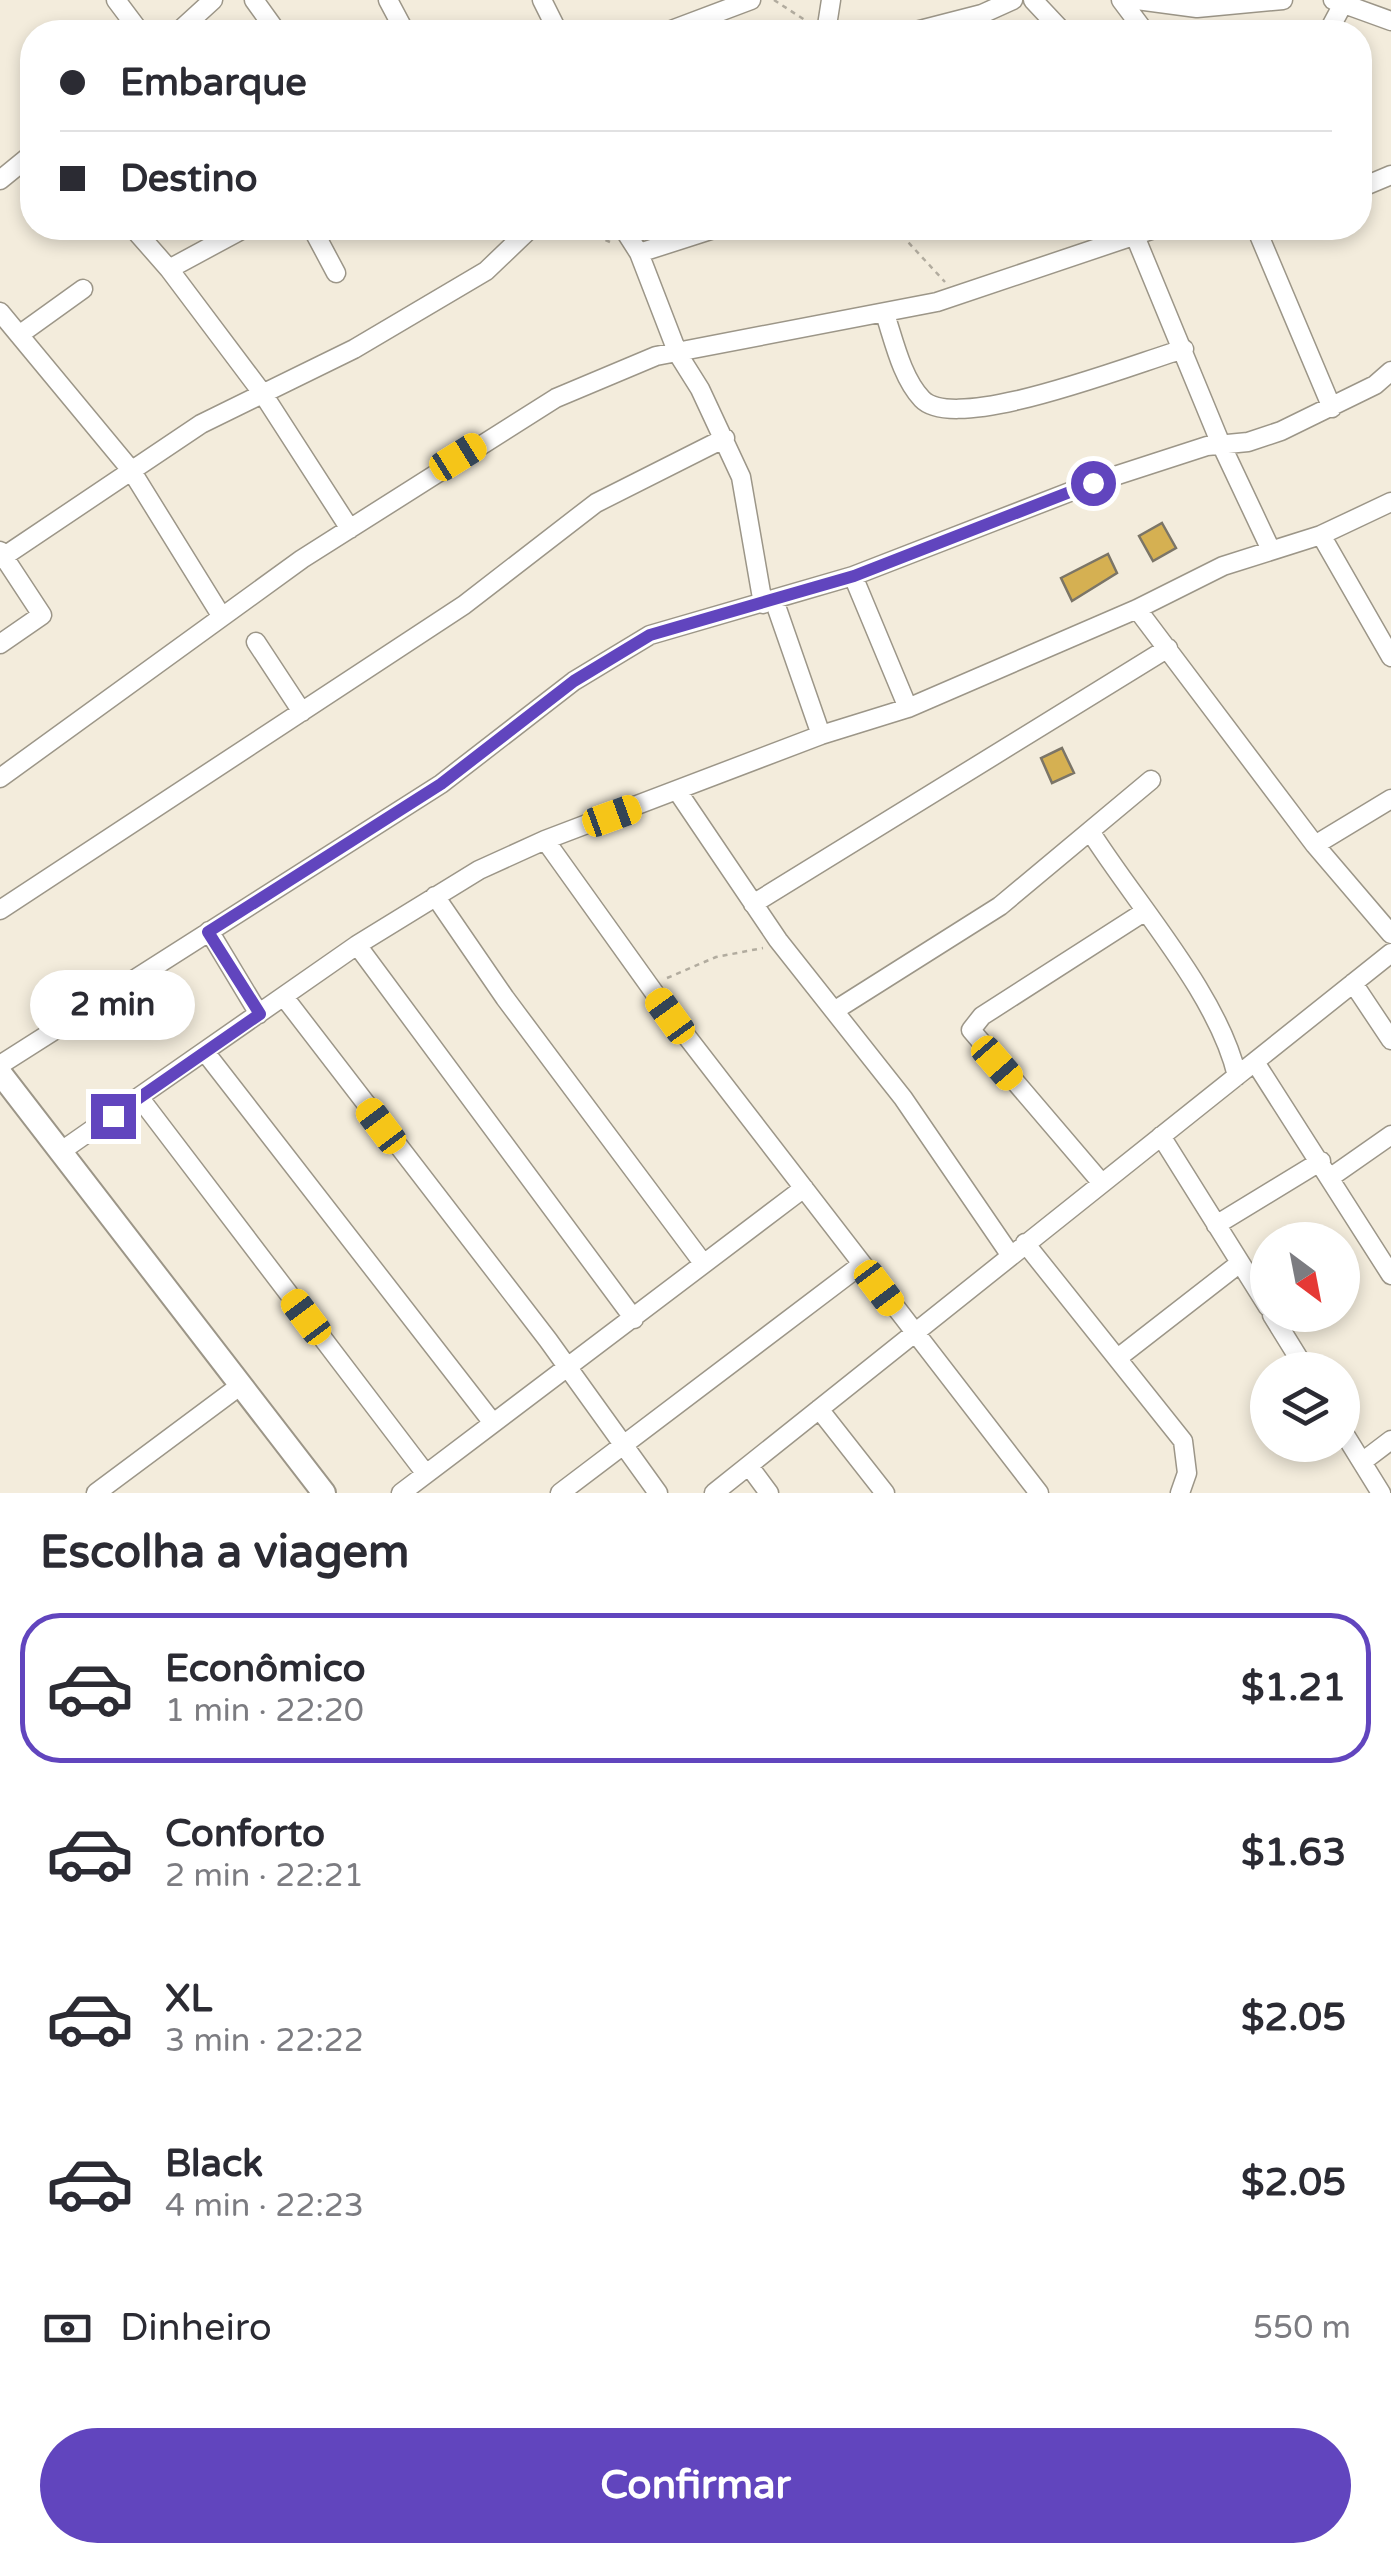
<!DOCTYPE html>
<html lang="pt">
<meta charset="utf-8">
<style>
:root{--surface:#fff;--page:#f2f2f3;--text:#2b2b33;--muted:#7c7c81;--line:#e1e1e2;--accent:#6145be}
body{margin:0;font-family:"Varela Round",sans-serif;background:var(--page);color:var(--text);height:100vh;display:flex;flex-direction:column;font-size:38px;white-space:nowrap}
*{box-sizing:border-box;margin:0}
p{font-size:32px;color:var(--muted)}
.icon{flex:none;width:55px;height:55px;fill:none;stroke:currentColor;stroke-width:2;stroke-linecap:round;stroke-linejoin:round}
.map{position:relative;height:1493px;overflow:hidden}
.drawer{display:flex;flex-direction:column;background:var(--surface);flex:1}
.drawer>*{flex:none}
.top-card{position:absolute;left:20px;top:20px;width:1352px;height:220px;border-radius:40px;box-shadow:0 5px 15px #0003;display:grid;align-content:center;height:220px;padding:0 40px;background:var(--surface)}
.needle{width:65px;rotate:148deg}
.fabs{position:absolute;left:1250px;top:1222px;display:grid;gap:20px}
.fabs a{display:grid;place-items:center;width:110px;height:110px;border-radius:50%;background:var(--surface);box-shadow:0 5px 15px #0003;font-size:50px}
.end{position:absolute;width:45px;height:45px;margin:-22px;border:12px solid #6145be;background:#fff;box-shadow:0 0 0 5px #fff}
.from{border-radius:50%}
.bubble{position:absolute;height:70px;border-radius:35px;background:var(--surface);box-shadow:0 5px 15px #0003;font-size:32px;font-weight:700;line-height:70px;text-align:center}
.car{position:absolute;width:30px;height:60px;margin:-30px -15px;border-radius:12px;box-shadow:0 0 8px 2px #0007;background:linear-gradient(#f5c518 24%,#345 0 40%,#f5c518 0 76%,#345 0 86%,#f5c518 0)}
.top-card b{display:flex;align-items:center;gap:35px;height:95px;font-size:38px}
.top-card b+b{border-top:2px solid var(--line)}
.top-card i{width:25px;height:25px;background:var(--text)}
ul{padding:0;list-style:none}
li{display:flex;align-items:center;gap:30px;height:150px;margin:0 20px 15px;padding:0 20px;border:5px solid transparent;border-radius:40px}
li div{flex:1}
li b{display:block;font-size:38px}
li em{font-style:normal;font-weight:700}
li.on{border-color:var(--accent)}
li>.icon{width:90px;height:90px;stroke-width:1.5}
h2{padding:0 40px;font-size:45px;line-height:120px}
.pay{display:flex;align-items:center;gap:25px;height:110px;padding:0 40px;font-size:38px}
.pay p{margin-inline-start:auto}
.button{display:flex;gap:20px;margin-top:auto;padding:20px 40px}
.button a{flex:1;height:115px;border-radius:60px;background:var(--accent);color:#fff;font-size:40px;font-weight:700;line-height:115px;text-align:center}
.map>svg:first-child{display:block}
</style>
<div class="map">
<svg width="1391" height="1493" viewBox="0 0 1391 1493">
<rect width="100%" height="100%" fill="#f3ecdc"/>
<path fill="#d5b052" stroke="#7b7567" stroke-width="2.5" d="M1162 523 1176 548 1153 561 1139 536Z
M1108 554 1117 573 1072 601 1061 578Z
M1062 748 1074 773 1052 783 1041 758Z"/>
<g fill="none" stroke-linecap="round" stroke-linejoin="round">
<defs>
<path id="minor" d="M116 0 140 32
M254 0 277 32
M388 0 405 32
M542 0 558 32
M1033 0 1063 32
M1121 0 1145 32
M1137 0 1197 8 1283 0
M1333 0 1391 21
M178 32 213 0
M666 32 751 0
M826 32 831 0
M912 32 982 14 1013 0
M1328 32 1343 4
M0 180 32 154
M1360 188 1391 175
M102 228H106
M133 228 169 269 245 228
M312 228 336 273
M623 228 639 253 678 354 700 389 741 477 763 604
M1256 228 1332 408
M1135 236 1220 442 1270 548
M639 253 717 228
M169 269 263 394 350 529
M0 312 131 470 222 617
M885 314C894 341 902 378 922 399 956 435 1138 362 1184 349
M19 335 83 289
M1321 535 1391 657
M0 551 42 615 0 644
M0 559 201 424 354 349 486 271 531 228
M853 576 908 708
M774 600 821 735
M1137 609 1315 845 1391 934
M256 642 302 712
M0 778 302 559 556 398 656 356 937 302 1157 228
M678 792 778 940 903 1098 1009 1253
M1090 831C1136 904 1218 994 1237 1076
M545 840 671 1016 1039 1493
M1315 845 1391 799
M435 896 505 998 703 1263
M753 904 1168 648
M0 910 464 605 596 503 725 438
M209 931 259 1014
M357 945 634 1319
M1353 983 1391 1040
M284 997 548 1340 658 1493
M837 1009 1000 906 1151 780
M205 1052 493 1423
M1255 1062 1391 1275
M0 1065 441 784 574 681 650 635 853 576 1093 483 1207 446 1248 442 1281 431 1375 385 1391 371
M139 1097 426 1474
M1161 1136 1268 1307
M60 1152 357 945 479 870 545 840 821 735 908 708 1137 609 1223 566 1321 535 1391 502
M1331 1177 1391 1135
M1100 1181 971 1030 982 1016 1144 912
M1216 1225 1321 1161
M1025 1243 1183 1441 1187 1473 1180 1493
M1272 1315 1306 1370
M1119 1357 1240 1263
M819 1409 885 1493
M1342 1430 1381 1493
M1362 1462 1391 1440
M749 1466 769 1493
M96 1493 241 1385
M401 1493 804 1188
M560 1493 861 1265
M714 1493 1391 953"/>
<path id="tertiary" d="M0 1073 324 1493"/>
</defs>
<use href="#minor" stroke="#9c9688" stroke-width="21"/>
<use href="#tertiary" stroke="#9c9688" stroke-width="26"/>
<path stroke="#b2ac9f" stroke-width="2.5" stroke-dasharray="5 5" stroke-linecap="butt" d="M774 0 811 24
M578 228 610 242
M895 228 945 282
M667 978 716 957 763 948"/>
<use href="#minor" stroke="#fff" stroke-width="18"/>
<use href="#tertiary" stroke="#fff" stroke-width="22"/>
</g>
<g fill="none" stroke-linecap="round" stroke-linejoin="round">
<path stroke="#6145be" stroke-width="12" d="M113 1116 260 1014 208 932 441 784 574 681 650 635 854 576 1093 483"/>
</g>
</svg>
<div class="fabs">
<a><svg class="needle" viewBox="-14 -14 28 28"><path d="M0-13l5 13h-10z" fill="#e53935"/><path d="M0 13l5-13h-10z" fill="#7c7c81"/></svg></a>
<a><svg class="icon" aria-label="layers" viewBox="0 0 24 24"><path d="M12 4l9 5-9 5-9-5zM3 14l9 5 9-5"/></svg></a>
</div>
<i class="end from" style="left:1093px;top:483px"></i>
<i class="end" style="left:113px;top:1116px"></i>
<div class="bubble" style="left:30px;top:970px;width:165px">2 min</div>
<i class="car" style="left:458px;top:457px;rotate:58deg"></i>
<i class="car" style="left:612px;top:816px;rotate:70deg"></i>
<i class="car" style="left:670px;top:1016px;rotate:324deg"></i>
<i class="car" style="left:997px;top:1063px;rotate:139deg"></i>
<i class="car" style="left:381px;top:1126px;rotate:323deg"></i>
<i class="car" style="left:879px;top:1288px;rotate:143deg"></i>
<i class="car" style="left:306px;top:1317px;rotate:323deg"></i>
<div class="top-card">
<b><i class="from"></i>Embarque</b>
<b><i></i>Destino</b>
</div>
</div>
<section class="drawer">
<h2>Escolha a viagem</h2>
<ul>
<li class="on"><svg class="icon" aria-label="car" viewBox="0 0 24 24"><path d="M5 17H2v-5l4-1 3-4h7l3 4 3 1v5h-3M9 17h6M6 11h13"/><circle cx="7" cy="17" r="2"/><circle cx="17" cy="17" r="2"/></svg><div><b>Econômico</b><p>1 min · 22:20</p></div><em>$1.21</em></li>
<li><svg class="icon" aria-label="car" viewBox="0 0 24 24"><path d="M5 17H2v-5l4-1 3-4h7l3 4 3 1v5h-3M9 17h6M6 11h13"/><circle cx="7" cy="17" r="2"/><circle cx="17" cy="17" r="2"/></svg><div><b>Conforto</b><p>2 min · 22:21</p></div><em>$1.63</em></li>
<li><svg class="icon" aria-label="car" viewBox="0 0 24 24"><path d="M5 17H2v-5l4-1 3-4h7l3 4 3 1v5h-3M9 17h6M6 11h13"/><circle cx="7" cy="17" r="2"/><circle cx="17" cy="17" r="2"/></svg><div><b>XL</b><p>3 min · 22:22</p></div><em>$2.05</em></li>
<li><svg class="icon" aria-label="car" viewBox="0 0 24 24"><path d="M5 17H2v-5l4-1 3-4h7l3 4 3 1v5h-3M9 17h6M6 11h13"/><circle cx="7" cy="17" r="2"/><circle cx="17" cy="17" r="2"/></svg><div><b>Black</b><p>4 min · 22:23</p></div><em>$2.05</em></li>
</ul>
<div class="pay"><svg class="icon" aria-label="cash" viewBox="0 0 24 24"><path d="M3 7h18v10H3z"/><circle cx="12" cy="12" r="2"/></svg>Dinheiro<p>550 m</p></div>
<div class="button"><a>Confirmar</a></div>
</section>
